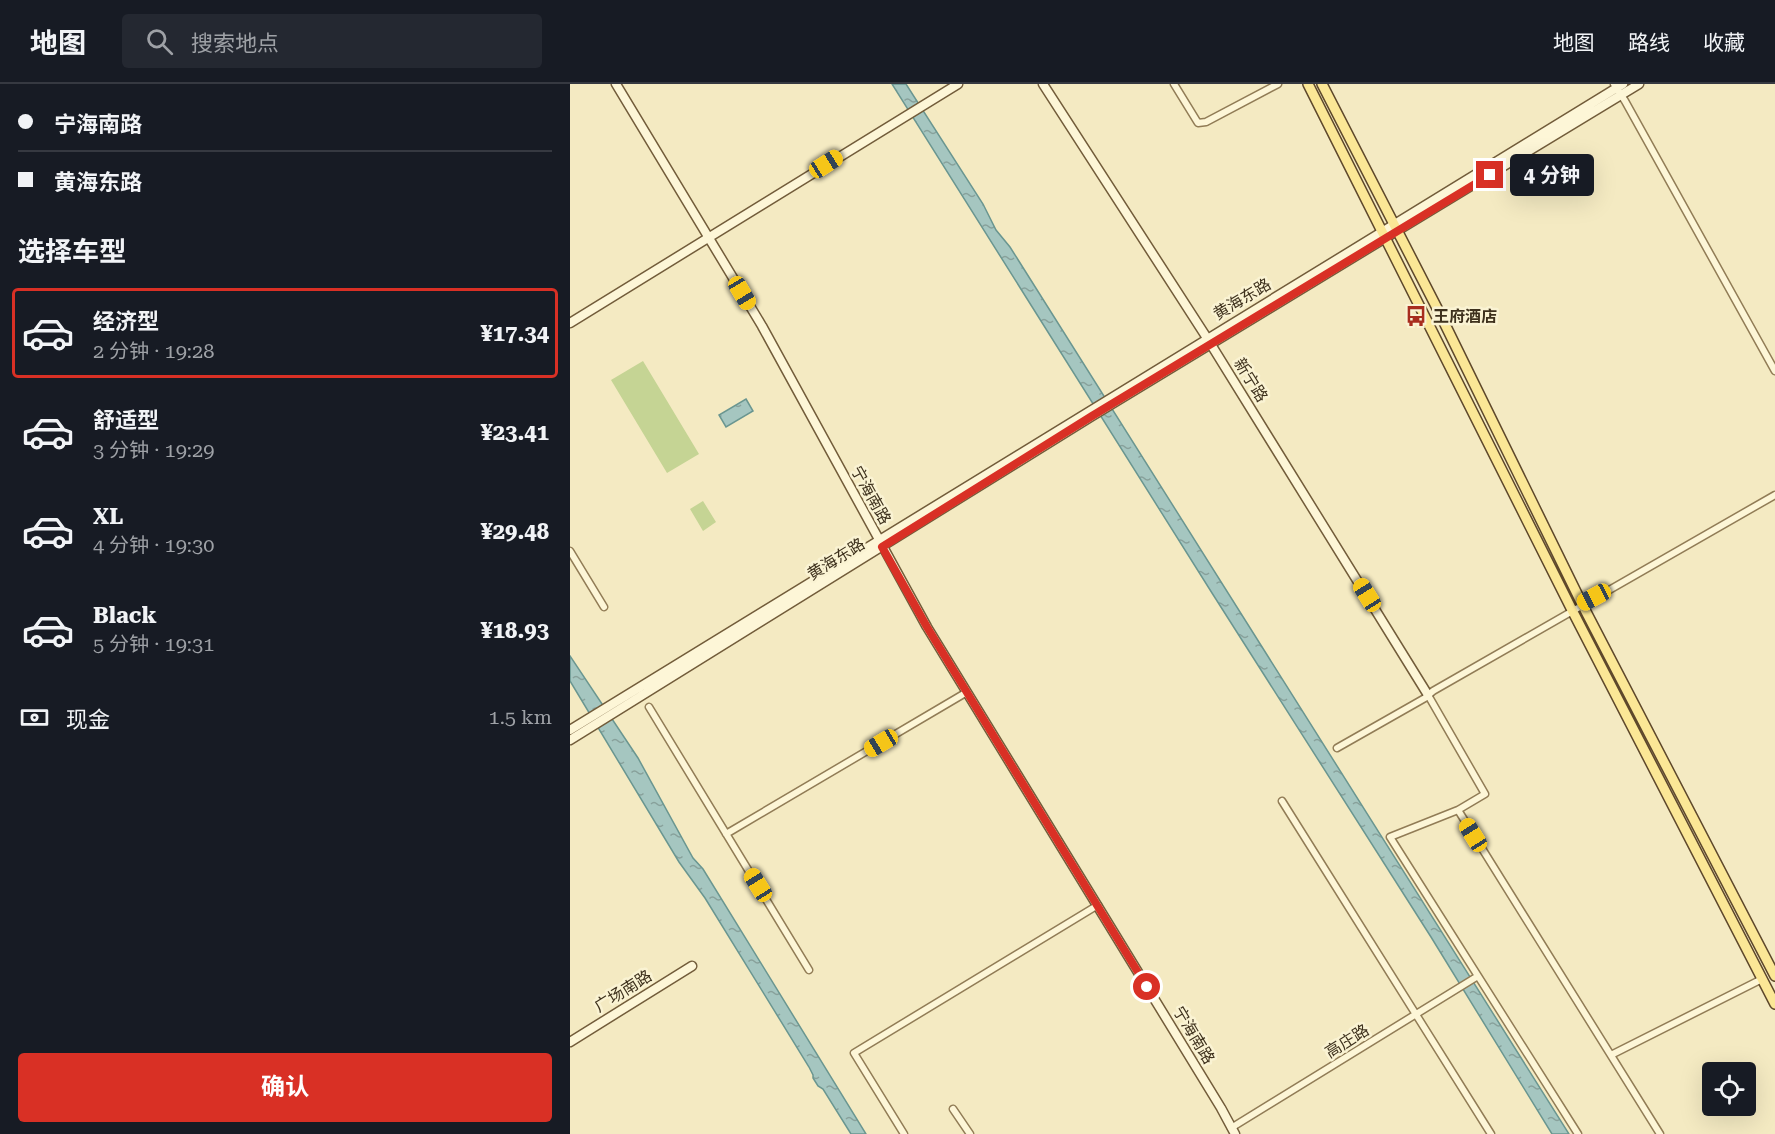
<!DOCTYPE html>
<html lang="zh">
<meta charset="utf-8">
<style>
:root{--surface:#171b24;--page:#242831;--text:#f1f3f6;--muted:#9ea1a6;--line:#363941;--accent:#d93025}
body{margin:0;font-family:"Roboto Serif","Noto Sans SC",serif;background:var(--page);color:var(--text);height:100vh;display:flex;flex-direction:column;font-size:22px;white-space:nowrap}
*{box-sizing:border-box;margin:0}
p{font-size:20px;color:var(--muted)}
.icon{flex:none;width:33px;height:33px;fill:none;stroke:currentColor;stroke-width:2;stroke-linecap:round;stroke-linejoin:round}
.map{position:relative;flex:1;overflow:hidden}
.details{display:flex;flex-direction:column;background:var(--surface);width:570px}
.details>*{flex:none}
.top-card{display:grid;align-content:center;height:132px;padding:0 18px;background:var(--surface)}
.buttons{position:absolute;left:1132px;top:978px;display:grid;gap:12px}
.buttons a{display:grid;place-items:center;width:54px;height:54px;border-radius:6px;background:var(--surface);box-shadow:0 6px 24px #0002;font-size:30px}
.end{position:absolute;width:27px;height:27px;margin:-14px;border:8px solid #d93025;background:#fff;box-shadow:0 0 0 3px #fff}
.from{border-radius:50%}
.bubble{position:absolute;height:42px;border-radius:6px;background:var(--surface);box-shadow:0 6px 24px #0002;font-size:20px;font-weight:700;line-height:42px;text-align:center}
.car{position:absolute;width:18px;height:36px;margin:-18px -9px;border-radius:8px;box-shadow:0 0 4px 2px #0007;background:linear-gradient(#f5c518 24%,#345 0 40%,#f5c518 0 76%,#345 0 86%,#f5c518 0)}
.top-card b{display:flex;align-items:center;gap:21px;height:57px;font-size:22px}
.top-card b+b{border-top:2px solid var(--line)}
.top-card i{width:15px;height:15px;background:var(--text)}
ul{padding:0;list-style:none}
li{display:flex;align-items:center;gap:18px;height:90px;margin:0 12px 9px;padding:0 6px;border:3px solid transparent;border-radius:6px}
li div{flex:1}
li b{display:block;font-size:22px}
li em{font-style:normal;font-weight:700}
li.active{border-color:var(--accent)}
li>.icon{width:54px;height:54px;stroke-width:1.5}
h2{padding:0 18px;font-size:27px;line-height:72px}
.pay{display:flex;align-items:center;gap:15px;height:66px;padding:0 18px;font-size:22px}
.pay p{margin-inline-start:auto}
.primary-button{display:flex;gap:12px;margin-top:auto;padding:12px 18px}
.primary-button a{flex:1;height:69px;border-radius:6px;background:var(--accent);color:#fff;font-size:24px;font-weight:700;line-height:69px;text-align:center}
header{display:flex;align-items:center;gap:36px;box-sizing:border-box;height:84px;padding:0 30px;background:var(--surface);border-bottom:2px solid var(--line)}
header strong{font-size:28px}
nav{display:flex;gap:33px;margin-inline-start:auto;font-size:21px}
.search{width:420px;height:54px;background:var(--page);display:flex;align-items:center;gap:15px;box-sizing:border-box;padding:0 21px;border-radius:6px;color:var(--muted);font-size:22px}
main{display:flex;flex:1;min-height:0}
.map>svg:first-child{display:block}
</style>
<header>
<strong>地图</strong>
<div class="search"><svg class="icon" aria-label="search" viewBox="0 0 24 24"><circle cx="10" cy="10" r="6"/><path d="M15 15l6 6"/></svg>搜索地点</div>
<nav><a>地图</a><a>路线</a><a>收藏</a></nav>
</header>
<main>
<section class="details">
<div class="top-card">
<b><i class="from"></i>宁海南路</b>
<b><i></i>黄海东路</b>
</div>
<h2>选择车型</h2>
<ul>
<li class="active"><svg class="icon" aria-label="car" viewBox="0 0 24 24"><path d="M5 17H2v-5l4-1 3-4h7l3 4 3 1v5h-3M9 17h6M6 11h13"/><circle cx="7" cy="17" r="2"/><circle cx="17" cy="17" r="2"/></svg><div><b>经济型</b><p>2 分钟 · 19:28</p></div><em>¥17.34</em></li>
<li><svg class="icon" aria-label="car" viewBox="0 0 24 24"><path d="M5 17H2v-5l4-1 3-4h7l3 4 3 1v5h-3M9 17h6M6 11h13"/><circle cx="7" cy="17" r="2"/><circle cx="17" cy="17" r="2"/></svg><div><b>舒适型</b><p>3 分钟 · 19:29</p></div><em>¥23.41</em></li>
<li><svg class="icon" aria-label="car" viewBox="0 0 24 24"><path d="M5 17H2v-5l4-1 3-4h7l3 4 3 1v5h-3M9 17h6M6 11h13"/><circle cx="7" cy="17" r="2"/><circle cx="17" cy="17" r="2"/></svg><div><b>XL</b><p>4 分钟 · 19:30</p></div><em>¥29.48</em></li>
<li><svg class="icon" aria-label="car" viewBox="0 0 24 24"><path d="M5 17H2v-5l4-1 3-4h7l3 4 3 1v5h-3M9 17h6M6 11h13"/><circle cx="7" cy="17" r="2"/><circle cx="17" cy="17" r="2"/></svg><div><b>Black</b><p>5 分钟 · 19:31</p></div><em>¥18.93</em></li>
</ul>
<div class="pay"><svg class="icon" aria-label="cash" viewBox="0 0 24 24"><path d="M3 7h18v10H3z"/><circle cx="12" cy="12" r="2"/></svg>现金<p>1.5 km</p></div>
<div class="primary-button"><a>确认</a></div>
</section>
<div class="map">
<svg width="1205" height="1050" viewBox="0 0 1205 1050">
<defs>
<pattern id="water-ripples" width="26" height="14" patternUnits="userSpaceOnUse" patternTransform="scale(1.5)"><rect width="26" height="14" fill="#a5c6c0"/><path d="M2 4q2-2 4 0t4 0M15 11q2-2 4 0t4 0" fill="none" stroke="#88a19b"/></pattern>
</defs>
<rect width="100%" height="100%" fill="#f4eac2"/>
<path fill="#c5d494" d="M73 277 129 370 97 389 41 296Z
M133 417 146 438 133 447 120 425Z"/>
<path fill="url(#water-ripples)" stroke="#6a9690" stroke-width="1.5" d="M322 0H336L413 120 426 146 440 163 999 1050H982L861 853 642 509Z
M176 315 183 327 156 343 149 331Z
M0 572 68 674 123 774 133 785 296 1050H281L253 1005 248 1002 243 994V991L239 983 135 814 109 778 0 597Z"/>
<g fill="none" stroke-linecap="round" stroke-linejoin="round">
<defs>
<path id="street" d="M604 0 628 39 636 38 708 0
M1044 0 1055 17 1205 287
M0 467 34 523
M858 611 915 710 888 726 1090 1050
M79 623 239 886
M767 664 855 614 863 607 1205 411
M712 717 921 1050
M888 726 820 753 1008 1050
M156 750 397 608
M1041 971 1192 895
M383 1025 400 1050
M661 1044 908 892
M334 1050 284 969 528 821"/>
<path id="secondary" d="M46 0 192 242 357 543 651 1024 665 1050
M473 0 637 254 858 611
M0 239 388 0
M0 646 1053 0
M0 656 522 332 1069 0
M0 958 122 882"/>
<path id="primary" d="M738 0 1002 526 1205 920
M752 0 868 226 1012 520 1205 892"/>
</defs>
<use href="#street" stroke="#917c56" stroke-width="9"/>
<use href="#secondary" stroke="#725c3a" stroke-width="11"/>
<use href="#primary" stroke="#5e482b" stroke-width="12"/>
<use href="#street" stroke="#fdf6d7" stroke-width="6"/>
<use href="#secondary" stroke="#fdf6d7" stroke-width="8"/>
<use href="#primary" stroke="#fbe796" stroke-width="9"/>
</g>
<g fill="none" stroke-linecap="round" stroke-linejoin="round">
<path stroke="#d93025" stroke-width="8" d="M577 903 357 543 312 463 522 332 920 91"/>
</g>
<defs>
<symbol id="bus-bare" viewBox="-9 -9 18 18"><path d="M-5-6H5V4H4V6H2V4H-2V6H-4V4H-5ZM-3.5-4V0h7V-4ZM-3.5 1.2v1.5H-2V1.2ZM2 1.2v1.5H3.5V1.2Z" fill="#a82d1e" stroke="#faf3d3" stroke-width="2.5" paint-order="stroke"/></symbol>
</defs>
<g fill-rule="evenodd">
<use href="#bus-bare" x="831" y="217" width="30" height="30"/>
</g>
<g text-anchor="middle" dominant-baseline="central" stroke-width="5" stroke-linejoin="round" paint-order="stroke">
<g font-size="16" fill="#3e311d" stroke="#faf3d3">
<text transform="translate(672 215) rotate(-31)">黄海东路</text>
<text transform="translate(681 296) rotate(58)">新宁路</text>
<text transform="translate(301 411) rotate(61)">宁海南路</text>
<text transform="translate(266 475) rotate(-32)">黄海东路</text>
<text transform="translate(53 907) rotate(-32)">广场南路</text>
<text transform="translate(624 951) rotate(59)">宁海南路</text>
<text transform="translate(777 957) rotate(-32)">高庄路</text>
</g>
<g font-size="16" font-weight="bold" fill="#3e311d" stroke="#faf3d3" text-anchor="start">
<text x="863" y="232">王府酒店</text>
</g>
</g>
</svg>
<div class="buttons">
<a><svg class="icon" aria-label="locate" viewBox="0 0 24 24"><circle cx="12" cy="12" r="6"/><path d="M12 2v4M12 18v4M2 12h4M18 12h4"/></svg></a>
</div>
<i class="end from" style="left:577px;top:903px"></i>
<i class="end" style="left:920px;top:91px"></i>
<div class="bubble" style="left:940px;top:70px;width:84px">4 分钟</div>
<i class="car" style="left:256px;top:80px;rotate:58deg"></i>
<i class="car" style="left:172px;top:209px;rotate:149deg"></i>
<i class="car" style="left:797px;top:511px;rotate:328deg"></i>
<i class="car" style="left:1024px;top:513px;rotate:242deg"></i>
<i class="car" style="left:311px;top:659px;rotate:239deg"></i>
<i class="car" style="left:903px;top:751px;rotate:328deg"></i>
<i class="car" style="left:188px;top:801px;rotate:328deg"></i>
</div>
</main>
